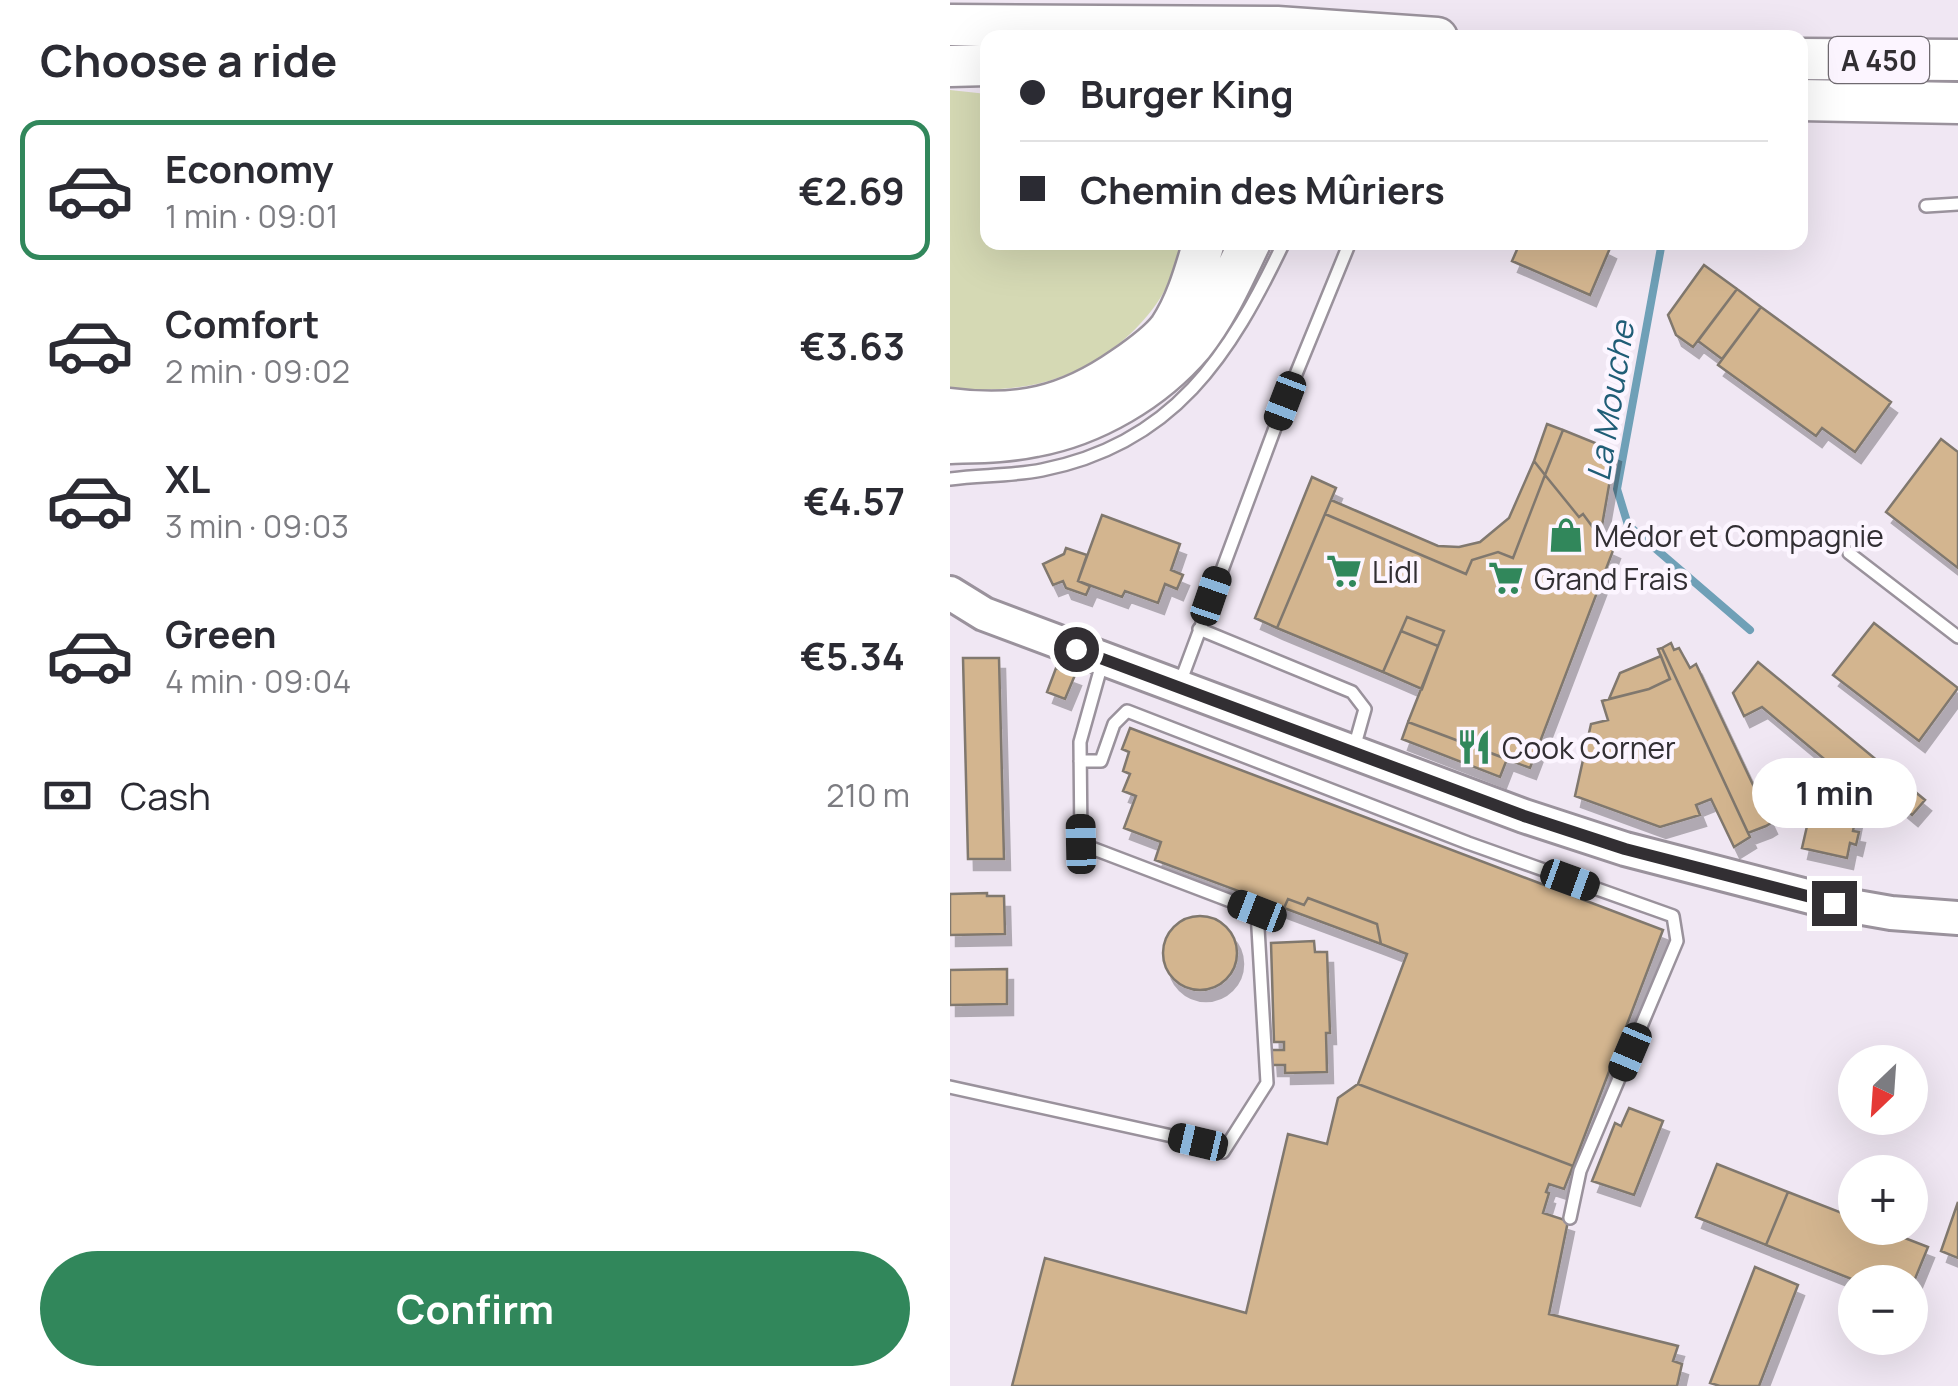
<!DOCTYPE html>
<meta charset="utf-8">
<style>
:root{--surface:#fff;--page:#f2f2f3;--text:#2b2b33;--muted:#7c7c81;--line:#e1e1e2;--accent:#31875b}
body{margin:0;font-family:Manrope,sans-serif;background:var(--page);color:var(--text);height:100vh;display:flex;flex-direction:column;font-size:38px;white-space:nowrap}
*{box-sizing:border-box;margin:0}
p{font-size:32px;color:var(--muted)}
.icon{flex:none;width:55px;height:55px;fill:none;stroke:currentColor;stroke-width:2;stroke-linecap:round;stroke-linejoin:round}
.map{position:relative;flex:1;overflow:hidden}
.side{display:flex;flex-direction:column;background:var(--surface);width:950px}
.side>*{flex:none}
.top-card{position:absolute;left:30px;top:30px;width:828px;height:220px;border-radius:20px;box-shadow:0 10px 40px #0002;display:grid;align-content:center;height:220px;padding:0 40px;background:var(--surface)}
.needle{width:65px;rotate:205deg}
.controls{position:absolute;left:888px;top:1045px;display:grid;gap:20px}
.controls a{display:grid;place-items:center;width:90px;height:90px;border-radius:50%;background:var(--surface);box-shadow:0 10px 40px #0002;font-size:50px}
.end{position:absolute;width:45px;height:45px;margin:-22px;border:12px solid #322f33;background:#fff;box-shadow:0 0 0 5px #fff}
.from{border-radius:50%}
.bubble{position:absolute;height:70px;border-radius:35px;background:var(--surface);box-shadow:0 10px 40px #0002;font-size:32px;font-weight:700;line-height:70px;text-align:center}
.car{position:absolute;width:30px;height:60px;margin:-30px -15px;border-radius:12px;box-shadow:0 0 8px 2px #0007;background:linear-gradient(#222 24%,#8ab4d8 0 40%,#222 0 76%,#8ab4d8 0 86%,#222 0)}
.top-card b{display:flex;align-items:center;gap:35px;height:95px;font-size:38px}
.top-card b+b{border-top:2px solid var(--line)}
.top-card i{width:25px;height:25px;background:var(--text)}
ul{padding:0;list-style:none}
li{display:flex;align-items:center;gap:30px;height:140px;margin:0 20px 15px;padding:0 20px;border:5px solid transparent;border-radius:20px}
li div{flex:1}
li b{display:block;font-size:38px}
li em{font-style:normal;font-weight:700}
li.on{border-color:var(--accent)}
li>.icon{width:90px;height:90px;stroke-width:1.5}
h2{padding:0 40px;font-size:45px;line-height:120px}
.pay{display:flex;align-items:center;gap:25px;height:110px;padding:0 40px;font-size:38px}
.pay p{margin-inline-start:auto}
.action{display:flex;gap:20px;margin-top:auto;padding:20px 40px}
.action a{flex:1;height:115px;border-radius:60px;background:var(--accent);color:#fff;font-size:40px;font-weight:700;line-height:115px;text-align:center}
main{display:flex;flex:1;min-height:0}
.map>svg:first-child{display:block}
</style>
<main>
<section class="side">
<h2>Choose a ride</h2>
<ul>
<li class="on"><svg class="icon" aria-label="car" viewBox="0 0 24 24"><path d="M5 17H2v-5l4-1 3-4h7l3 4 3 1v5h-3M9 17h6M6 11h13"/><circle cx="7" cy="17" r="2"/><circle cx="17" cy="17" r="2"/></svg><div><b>Economy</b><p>1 min · 09:01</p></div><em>€2.69</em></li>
<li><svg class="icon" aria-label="car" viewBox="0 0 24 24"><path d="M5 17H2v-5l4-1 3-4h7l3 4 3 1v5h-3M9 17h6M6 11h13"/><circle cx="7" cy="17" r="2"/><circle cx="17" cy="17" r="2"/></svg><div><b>Comfort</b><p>2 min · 09:02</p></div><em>€3.63</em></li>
<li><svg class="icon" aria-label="car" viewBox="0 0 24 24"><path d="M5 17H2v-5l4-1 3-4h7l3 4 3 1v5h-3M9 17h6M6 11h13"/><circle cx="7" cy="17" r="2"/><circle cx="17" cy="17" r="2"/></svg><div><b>XL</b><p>3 min · 09:03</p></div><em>€4.57</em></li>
<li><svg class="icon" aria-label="car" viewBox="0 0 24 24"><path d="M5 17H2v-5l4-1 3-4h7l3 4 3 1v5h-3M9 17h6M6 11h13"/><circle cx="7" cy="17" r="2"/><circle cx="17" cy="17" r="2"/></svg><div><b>Green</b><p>4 min · 09:04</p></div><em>€5.34</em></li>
</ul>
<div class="pay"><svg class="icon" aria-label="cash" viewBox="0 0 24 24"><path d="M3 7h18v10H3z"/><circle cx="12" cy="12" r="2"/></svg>Cash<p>210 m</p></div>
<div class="action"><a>Confirm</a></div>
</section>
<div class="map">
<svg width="1008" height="1386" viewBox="0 0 1008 1386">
<defs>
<filter id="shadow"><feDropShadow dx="6" dy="11" stdDeviation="0" flood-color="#0004"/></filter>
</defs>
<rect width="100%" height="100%" fill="#f0e7f3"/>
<path fill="#d5d9b4" d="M0 90 37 94 38 242 231 243C221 313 153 369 87 384 69 388 50 389 32 390L30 394 0 391Z"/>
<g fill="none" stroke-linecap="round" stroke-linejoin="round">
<path stroke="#6fa0b7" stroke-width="8" d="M712 242 667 489 678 525 800 630"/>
</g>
<path fill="#d3b58f" stroke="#80786e" stroke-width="2.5" filter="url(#shadow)" d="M648 242 660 248 640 295 562 261 569 245 567 242Z
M754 265 787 289 743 347 726 335 718 315Z
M787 289 811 307 772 359 748 341Z
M811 307 941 402 905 452 872 428 866 436 768 365Z
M597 424 613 430 595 475 584 461Z
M613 430 665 451 650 537 633 514 629 517 595 475Z
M991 439 1008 452V568L936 512Z
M584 461 595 475 563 558 548 552 522 560 516 574 375 514 381 500 488 546 509 547 530 542 559 518Z
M595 475 629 517 633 514 655 544 664 548 580 768 458 722 494 631 457 617 433 672 327 628 375 514 516 574 522 560 548 552 563 558Z
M362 477 386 488 327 628 305 618Z
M152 515 230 544 221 570 233 575 227 589 215 584 208 603 175 591 172 597 128 581Z
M116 548 137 555 128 581 140 586 136 595 116 588 113 581 103 585 93 564 114 554Z
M457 617 494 631 488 646 451 631Z
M924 623 1008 688 969 741 883 675Z
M451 631 488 646 472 689 433 672Z
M721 643 724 650 729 648 740 668 746 664 821 823 816 826 798 833 712 648Z
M712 648 800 837 784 847 761 799 746 805 750 815 710 827 625 796 641 724 658 720 652 701 699 689 720 679 708 649Z
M711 656 720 679 699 689 659 699 670 673Z
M13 658H49L54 859H18Z
M808 662 975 800 962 815 931 789 912 785 903 831 909 832 906 845 900 843 897 858 852 848 869 774 889 778 891 773 812 707 794 716 783 693Z
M106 668 125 675 115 699 97 692Z
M458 722 557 759 550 777 452 739Z
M180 728 713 930 623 1166 408 1084 457 954 431 944 427 924 358 898 354 905 338 899 334 908 205 860 211 842 174 828 186 796 173 791 180 774 173 771 179 752 172 749Z
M37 893V896H54L55 934 0 935V894Z
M358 898 427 924 431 944 334 908 338 899 354 905Z
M213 953a37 37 0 1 1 74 0a37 37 0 1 1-74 0Z
M364 941 365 952H377L380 1033H376L377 1072 335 1073V1065H322L321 1050H334V1042H324L321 943Z
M57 969V1004L0 1005V970Z
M408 1084 623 1166 614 1189 599 1184 596 1192 599 1193 593 1213 618 1221 599 1314 728 1346 723 1361 732 1364 727 1386H62L95 1258 296 1313 338 1134 377 1144 388 1098Z
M679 1108 713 1121 684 1195 642 1181 665 1123 671 1126Z
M767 1164 838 1192 816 1245 746 1217Z
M838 1192 905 1218V1228H929L978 1247 960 1291V1282H909L816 1245Z
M1008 1202V1258L991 1251Z
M805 1267 848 1285 809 1386H770L760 1383Z"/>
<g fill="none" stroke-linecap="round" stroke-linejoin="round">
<defs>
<path id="lane" d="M976 206 1008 204
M0 479C30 475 62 476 92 470 224 444 280 355 334 242
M899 553 1008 637
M249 629 402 692 415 709 404 748
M230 683 335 401 400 242
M130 761H151L164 724 177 711 518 843 723 916 727 941 630 1171 620 1218
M0 1087 249 1142 273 1152 317 1083 307 911 131 844 130 742 153 660"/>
<path id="secondary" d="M0 593 34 614 574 816 675 849 884 903 941 913 1008 918"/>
<path id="highway" d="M0 25 327 27 487 38
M850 59 1008 60
M0 66 38 65
M850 100 1008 103
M0 409C68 418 117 407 173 368 189 357 209 343 220 328 237 302 245 272 254 242
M0 443C28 442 57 442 85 436 144 425 204 390 243 344 267 314 283 277 300 242"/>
</defs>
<use href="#lane" stroke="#9a929c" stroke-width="16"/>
<use href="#secondary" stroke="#9a929c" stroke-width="38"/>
<use href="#highway" stroke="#9a929c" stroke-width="45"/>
<use href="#lane" stroke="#fff" stroke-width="11"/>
<use href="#secondary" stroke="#fff" stroke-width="32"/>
<use href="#highway" stroke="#fff" stroke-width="40"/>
</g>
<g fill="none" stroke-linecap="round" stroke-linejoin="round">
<path stroke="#322f33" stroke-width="12" d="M126 649 574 816 675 849 884 903"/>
</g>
<defs>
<symbol id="shop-bare" viewBox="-9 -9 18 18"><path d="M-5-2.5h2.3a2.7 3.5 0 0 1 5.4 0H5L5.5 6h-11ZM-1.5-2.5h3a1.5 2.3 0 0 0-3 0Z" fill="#31875b" stroke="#fcf5ff" stroke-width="2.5" paint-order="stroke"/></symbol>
<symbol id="supermarket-bare" viewBox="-9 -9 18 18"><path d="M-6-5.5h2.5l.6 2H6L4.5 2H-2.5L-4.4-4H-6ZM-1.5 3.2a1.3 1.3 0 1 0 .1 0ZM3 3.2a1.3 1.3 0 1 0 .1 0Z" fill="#31875b" stroke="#fcf5ff" stroke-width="2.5" paint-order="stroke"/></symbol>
<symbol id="restaurant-bare" viewBox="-9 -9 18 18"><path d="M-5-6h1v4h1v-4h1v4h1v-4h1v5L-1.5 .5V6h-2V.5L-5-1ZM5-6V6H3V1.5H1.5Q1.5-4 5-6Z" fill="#31875b" stroke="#fcf5ff" stroke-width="2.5" paint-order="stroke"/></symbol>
</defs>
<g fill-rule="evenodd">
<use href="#shop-bare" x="591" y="510" width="50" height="50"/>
<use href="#supermarket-bare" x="369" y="546" width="50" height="50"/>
<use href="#supermarket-bare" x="531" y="553" width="50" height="50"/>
<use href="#restaurant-bare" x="499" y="722" width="50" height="50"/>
</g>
<g text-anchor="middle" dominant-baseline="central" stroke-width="9" stroke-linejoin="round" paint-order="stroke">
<rect fill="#fcf5ff" stroke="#6f6a70" stroke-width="2.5" x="879" y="37" width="100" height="46" rx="8"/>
<g font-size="28" font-weight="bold" fill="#322f33">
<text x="929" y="60">A 450</text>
</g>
<g font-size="30" fill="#322f33" stroke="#fcf5ff" text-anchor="start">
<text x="644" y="535">Médor et Compagnie</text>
<text x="422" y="571">Lidl</text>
<text x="584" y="578">Grand Frais</text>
<text x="552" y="747">Cook Corner</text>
</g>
<g font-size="32" font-style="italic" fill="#1f5d76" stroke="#fcf5ff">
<text transform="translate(660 401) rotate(-81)">La Mouche</text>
</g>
</g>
</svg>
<div class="controls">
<a><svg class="needle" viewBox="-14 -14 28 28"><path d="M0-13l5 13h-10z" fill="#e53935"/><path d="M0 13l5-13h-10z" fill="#7c7c81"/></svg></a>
<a>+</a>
<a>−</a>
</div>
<i class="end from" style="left:126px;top:649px"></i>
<i class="end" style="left:884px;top:903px"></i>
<div class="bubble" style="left:802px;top:758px;width:165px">1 min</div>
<i class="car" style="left:335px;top:401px;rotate:201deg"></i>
<i class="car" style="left:261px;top:596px;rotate:19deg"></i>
<i class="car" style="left:131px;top:844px;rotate:359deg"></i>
<i class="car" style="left:620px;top:880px;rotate:110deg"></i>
<i class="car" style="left:307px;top:911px;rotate:291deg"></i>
<i class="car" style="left:680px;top:1052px;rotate:203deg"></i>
<i class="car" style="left:248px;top:1142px;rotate:283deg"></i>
<div class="top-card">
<b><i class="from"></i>Burger King</b>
<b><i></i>Chemin des Mûriers</b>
</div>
</div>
</main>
